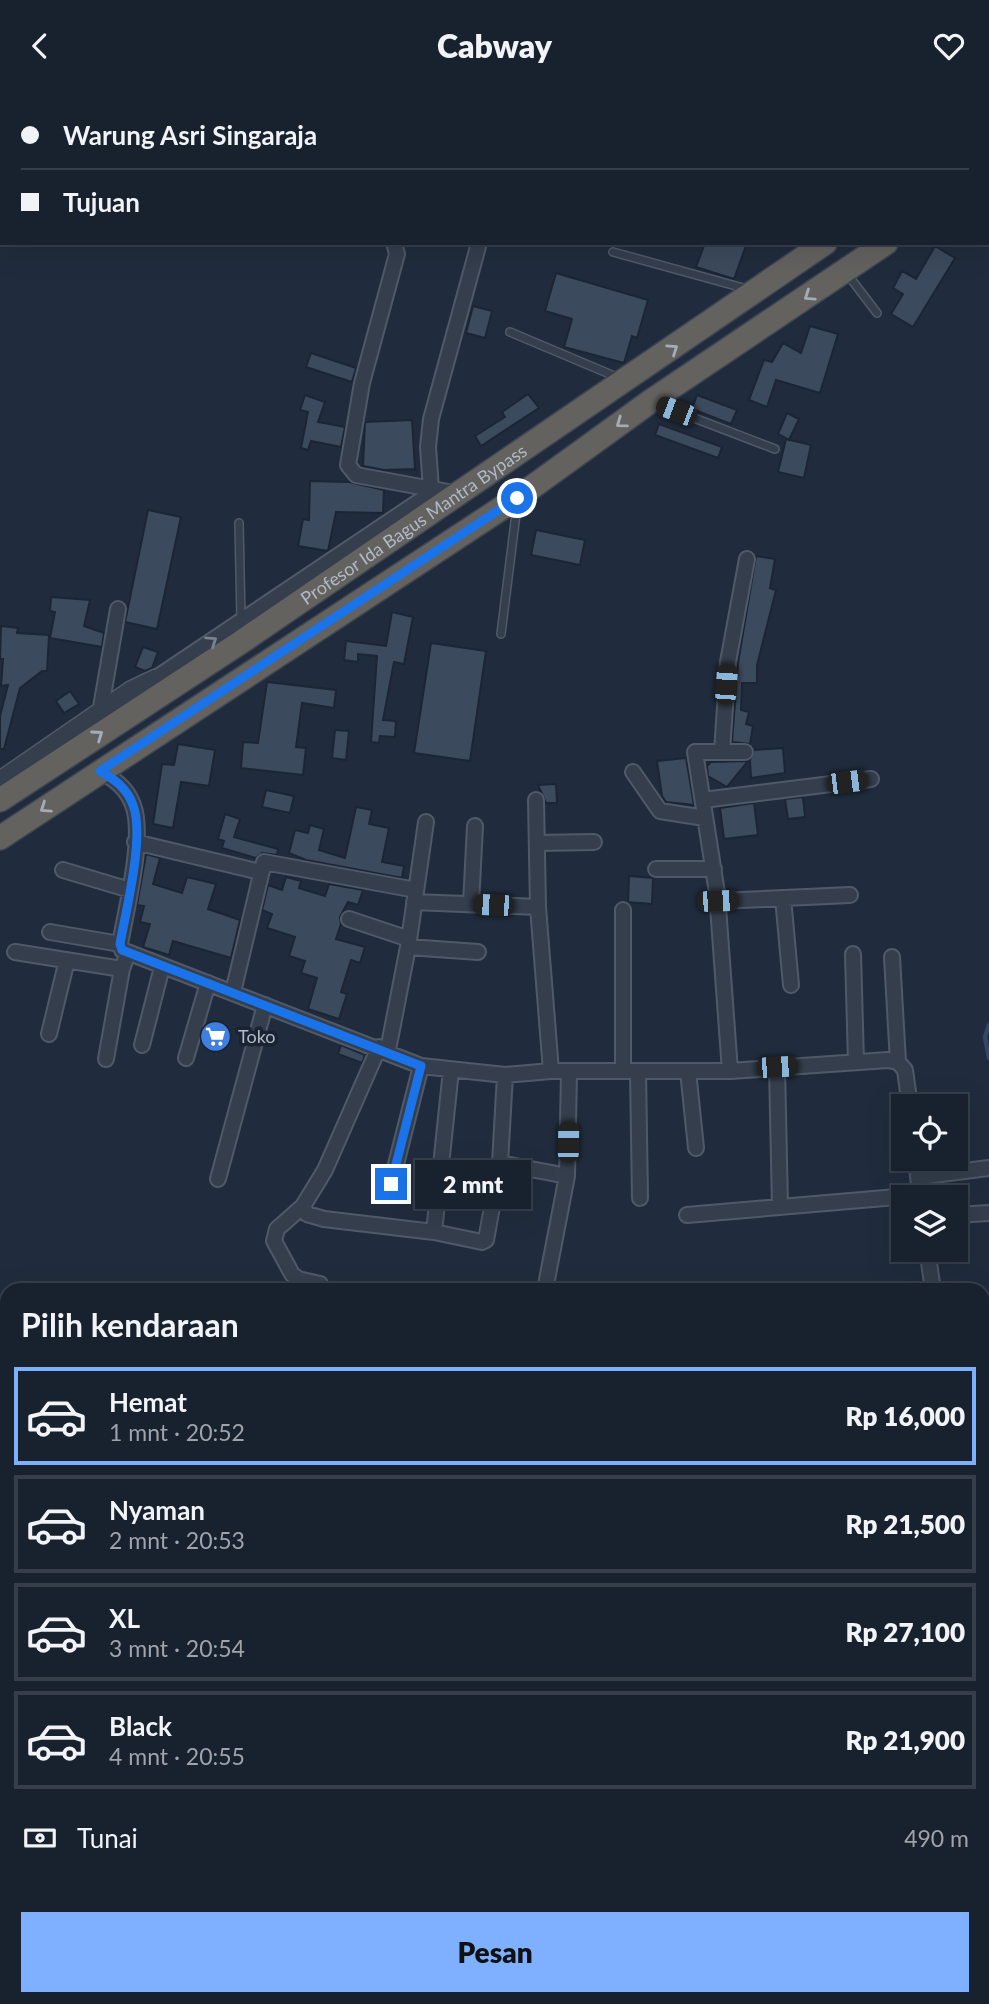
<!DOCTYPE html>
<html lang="id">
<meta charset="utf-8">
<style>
:root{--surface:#18212e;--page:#252e3a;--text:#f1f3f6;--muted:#9fa3aa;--line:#363e4a;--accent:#7fafff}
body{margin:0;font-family:Lato,sans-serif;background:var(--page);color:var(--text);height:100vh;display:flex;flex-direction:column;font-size:26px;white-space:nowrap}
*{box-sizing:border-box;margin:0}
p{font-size:23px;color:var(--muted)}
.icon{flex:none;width:38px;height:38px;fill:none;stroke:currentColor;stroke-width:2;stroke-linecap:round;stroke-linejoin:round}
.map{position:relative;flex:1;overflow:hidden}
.sheet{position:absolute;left:0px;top:1192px;width:990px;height:723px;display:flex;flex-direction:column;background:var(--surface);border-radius:21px 21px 0 0;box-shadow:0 7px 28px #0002,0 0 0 2px var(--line)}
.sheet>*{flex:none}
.top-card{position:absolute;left:0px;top:0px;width:990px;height:154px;box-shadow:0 7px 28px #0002,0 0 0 2px var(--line);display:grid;align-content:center;height:154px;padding:0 21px;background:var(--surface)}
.buttons{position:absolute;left:891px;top:1003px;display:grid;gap:14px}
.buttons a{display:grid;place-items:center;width:77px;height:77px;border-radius:0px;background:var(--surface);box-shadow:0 7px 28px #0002,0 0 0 2px var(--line);font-size:35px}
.end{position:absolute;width:32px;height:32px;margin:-16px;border:9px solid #1a73e8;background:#fff;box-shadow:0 0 0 4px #fff}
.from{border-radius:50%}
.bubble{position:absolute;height:49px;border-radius:0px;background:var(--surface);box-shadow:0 7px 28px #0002,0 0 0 2px var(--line);font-size:23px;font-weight:800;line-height:49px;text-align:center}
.car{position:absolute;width:21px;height:42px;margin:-21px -10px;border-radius:9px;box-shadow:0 0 5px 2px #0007;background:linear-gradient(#222 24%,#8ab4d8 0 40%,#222 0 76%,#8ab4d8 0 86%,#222 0)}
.top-card b{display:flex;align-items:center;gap:24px;height:66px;font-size:26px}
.top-card b+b{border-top:2px solid var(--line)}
.top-card i{width:18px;height:18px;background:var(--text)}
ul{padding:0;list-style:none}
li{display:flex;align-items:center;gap:21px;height:98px;margin:0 14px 10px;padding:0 7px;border:4px solid var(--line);border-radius:0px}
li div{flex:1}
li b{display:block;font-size:26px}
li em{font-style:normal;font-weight:800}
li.on{border-color:var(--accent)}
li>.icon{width:63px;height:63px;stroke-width:1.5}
h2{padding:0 21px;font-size:32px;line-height:84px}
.pay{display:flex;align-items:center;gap:18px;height:77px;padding:0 21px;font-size:26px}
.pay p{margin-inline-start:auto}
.action{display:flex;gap:14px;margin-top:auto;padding:14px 21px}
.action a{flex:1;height:80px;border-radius:0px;background:var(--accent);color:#111;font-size:28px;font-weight:800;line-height:80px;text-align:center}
header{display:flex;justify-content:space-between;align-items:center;height:91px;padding:0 21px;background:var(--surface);font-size:32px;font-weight:800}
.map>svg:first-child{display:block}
</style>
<header><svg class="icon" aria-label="back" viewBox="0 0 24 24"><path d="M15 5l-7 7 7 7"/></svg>Cabway<svg class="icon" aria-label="heart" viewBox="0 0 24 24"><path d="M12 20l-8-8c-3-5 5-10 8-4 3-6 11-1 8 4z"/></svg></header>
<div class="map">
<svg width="989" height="1913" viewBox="0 0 989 1913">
<rect width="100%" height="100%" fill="#202c3d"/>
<path fill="#324766" d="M989 1468V1913H0V1866L7 1865V1908H984V1473Z"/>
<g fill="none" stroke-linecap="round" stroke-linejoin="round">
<path stroke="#324766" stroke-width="4.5" d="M989 934 985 946 989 967"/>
</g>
<path fill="#3c4a5d" stroke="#1c2534" stroke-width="2" d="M705 152H747L734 188 696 176Z
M935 155 955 167 913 236 891 223 903 203 893 197 902 180 916 188Z
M556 182 648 209 637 247 632 245 624 272 564 256 572 228 545 220Z
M473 215 492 220 485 247 466 242Z
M810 235 838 243 820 302 776 289 767 316 749 309 764 269 772 271 783 252 801 262Z
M311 262 356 277 352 291 306 276Z
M528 303 539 317 481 355 475 345 505 326 502 321Z
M305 304 325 311 318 331 345 336 341 356 311 350 308 359 301 357 308 321 300 319Z
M697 304 737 319 731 333 692 318Z
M787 322 799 328 789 349 778 343Z
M412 329 415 378 384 379 363 375 365 331Z
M659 333 722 356 718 367 655 344Z
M786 348 811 354 804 387 778 381Z
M310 390 349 391 384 399 383 422 336 421 328 460 298 455 303 428 309 429Z
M148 419 181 426 157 538 125 531Z
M536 439 585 449 580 474 531 464Z
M756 465 775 468 770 497 776 499 757 574V592H742L741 619 749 621 746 633 753 635 750 653 732 651 738 572Z
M51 506 90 509 84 535 104 542 102 556 50 547 55 521 50 520Z
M392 521 413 526 404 573 394 571 383 629 396 630 395 646 380 645 379 652 371 651 377 565 358 563V571L344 569 346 550 386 555Z
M1 535 18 537 17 542 49 544 47 580H42L20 597 4 658H0V625L8 594 1 595 3 568H0Z
M431 552 486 560 470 670 414 662Z
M143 556 158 561 152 577 145 580 135 576Z
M267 591 336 599 334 617 302 612 296 656 306 657 303 684 241 677 243 651 258 652Z
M70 600 79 613 64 622 56 610Z
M335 639 349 640 346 669 332 667Z
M178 653 215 659 209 695 181 691 173 737 153 733 162 673 174 674Z
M783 657 785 682 751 687 750 669 754 659Z
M686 667 694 714 666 711 662 705 657 670Z
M748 670 727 696 708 685 707 675 711 671Z
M556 693 557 712H546L538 694Z
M266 699 294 705 290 722 262 716Z
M803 706 805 726 788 728 785 708Z
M754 712 758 744 724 748 720 717Z
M356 716 372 719 369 733 389 737 382 771 404 775 402 787 306 769 289 762 295 739 308 742 310 734 324 738 319 759 345 767Z
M225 723 240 728 234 746 278 758 277 764 262 762 256 767 222 757 224 750 218 748Z
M146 763 160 767 153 793 182 802 187 786 216 793 208 818 240 829 231 867 173 850 169 864 143 856 150 833 140 831 144 815 137 814Z
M629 785 653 787 652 813 628 811Z
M286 786 301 790 299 797 325 805 329 793 363 799 358 814 348 811 340 826 341 833 336 848 365 856 360 872 351 869 341 901 347 903 339 928 308 918 317 887 301 882 305 870 289 865 295 846 267 837 272 823 262 819 268 794 282 799Z
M341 954 365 964 362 972 338 963Z"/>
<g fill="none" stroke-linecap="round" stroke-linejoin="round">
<defs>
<path id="service" d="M906 0 908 2
M613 161 747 198
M848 184 877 222
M510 241 619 287
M655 312 775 358
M239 432 241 529
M501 543 517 415"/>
<path id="minor" d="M52 0V2
M322 2V0
M522 2V0
M394 152 397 163 362 292 348 374 356 384 459 403
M431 398 428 356 431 328 479 152
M156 587 436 399
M100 622 118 518
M722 661 728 571 747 468
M100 680C114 688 127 697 133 714 145 745 126 819 120 853L122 859 421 975 505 984 551 980H730L888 969 898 971
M633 681 660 720 705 727
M536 709 538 816 551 980
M703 709 871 688
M135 751 260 781
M537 752 594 751
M656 778H714
M63 779 130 799
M783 807 791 894
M718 810 850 804
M414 811 538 816
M471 813 475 735
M349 828 409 848
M50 841 120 853
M408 856 478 861
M15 861 122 878 128 862
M853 863 856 971
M892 866 898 971 905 979 910 1015
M233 901 264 771 416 799
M49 943 67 869
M142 954 162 876
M388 959 408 856 426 731
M186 967 208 892
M106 968 122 878
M777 976 780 1116
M623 980V819
M638 980 640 1107
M688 980 696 1057
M730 980 717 802 695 661H745
M916 1068 919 1094
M500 1072 567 1085
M918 1086 989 1077
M218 1088 265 914
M391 1093 421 975
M303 1115 307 1123 324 1128 434 1141 482 1151 486 1149 500 1072 505 984
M687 1124 920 1104
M956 1124 989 1122
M434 1141 451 979
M927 1158 933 1199
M322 1199 320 1193 298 1188 292 1183 274 1150 277 1138 303 1115 325 1079 379 956
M545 1199 567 1085 569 980
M984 1327 989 1330
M984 1429 989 1431"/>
<path id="tertiary" d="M0 690 132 599 155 588 190 585"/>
<g id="trunk">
<path id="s1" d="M0 709 238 553 825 152"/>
<path d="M0 747 517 407 651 310 886 152"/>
</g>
</defs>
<use href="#service" stroke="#505968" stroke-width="10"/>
<use href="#minor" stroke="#505968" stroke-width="18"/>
<use href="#tertiary" stroke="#505968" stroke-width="21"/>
<use href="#trunk" stroke="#3d4655" stroke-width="26"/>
<use href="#service" stroke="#343e4d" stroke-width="7"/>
<use href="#minor" stroke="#343e4d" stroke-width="14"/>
<use href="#tertiary" stroke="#343e4d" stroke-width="18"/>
<use href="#trunk" stroke="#63625f" stroke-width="23"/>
</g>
<defs><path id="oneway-chevron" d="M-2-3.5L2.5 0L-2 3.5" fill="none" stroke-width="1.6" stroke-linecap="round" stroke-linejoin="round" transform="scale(1.75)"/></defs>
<g stroke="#a4acb9">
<use href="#oneway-chevron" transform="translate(809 205) rotate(146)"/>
<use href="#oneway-chevron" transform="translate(673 258) rotate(-34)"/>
<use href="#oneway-chevron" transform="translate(621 332) rotate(144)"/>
<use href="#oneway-chevron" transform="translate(98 644) rotate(-35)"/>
<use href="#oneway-chevron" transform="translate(45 717) rotate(146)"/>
</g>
<use stroke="#788291" href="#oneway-chevron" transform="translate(212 550) rotate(-34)"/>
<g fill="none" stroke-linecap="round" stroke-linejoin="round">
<path stroke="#1a73e8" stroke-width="9" d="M391 1093 421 975 122 859 120 853C126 819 145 745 133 714 127 697 114 688 100 680L517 407"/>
</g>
<defs>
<symbol id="supermarket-disc" viewBox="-11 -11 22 22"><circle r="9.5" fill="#3f7fe0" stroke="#1a2332"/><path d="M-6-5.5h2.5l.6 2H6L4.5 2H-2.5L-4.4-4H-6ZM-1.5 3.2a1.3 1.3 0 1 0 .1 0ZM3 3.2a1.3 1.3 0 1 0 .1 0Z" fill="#fff"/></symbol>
</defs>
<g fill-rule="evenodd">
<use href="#supermarket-disc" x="198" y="928" width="35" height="35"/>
</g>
<g text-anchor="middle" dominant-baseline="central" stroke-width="7" stroke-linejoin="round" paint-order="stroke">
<g font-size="18" fill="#b0b9c9" stroke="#1a2332">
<text stroke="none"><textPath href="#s1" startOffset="497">Profesor Ida Bagus Mantra Bypass</textPath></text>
</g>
<g font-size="18" fill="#b0b9c9" stroke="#1a2332" text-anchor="start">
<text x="238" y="945">Toko</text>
</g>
</g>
</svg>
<div class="buttons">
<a><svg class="icon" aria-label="locate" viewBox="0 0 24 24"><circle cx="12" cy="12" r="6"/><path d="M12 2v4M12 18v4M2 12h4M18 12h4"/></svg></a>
<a><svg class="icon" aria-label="layers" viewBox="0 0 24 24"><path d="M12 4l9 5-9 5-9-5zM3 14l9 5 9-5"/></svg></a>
</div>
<i class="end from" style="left:517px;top:407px"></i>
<i class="end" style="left:391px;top:1093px"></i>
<div class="bubble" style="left:415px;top:1069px;width:116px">2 mnt</div>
<i class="car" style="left:676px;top:320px;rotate:291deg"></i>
<i class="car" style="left:726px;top:593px;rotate:4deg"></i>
<i class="car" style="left:847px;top:691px;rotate:83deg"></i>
<i class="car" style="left:718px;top:810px;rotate:88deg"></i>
<i class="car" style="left:493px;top:814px;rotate:272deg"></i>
<i class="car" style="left:777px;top:976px;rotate:87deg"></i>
<i class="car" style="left:568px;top:1051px;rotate:1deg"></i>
<div class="top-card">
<b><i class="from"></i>Warung Asri Singaraja</b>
<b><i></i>Tujuan</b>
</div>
<section class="sheet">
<h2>Pilih kendaraan</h2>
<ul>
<li class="on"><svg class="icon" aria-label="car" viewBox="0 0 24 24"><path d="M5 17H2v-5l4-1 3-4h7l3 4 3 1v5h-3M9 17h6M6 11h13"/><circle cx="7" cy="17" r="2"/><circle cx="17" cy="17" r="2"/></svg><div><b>Hemat</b><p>1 mnt · 20:52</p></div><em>Rp 16,000</em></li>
<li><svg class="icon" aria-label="car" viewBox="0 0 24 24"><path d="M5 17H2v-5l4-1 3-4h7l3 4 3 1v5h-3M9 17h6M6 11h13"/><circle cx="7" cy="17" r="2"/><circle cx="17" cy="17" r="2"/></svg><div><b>Nyaman</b><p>2 mnt · 20:53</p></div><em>Rp 21,500</em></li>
<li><svg class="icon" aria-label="car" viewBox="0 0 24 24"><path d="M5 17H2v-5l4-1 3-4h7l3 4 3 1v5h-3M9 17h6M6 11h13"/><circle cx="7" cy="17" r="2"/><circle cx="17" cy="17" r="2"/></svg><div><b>XL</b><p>3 mnt · 20:54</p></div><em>Rp 27,100</em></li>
<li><svg class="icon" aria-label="car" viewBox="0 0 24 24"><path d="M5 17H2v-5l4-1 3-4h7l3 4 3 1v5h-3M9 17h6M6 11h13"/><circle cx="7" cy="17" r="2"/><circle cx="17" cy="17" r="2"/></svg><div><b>Black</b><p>4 mnt · 20:55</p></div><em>Rp 21,900</em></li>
</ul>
<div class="pay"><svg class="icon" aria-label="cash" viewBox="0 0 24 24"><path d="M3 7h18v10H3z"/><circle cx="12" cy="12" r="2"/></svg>Tunai<p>490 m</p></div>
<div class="action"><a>Pesan</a></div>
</section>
</div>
